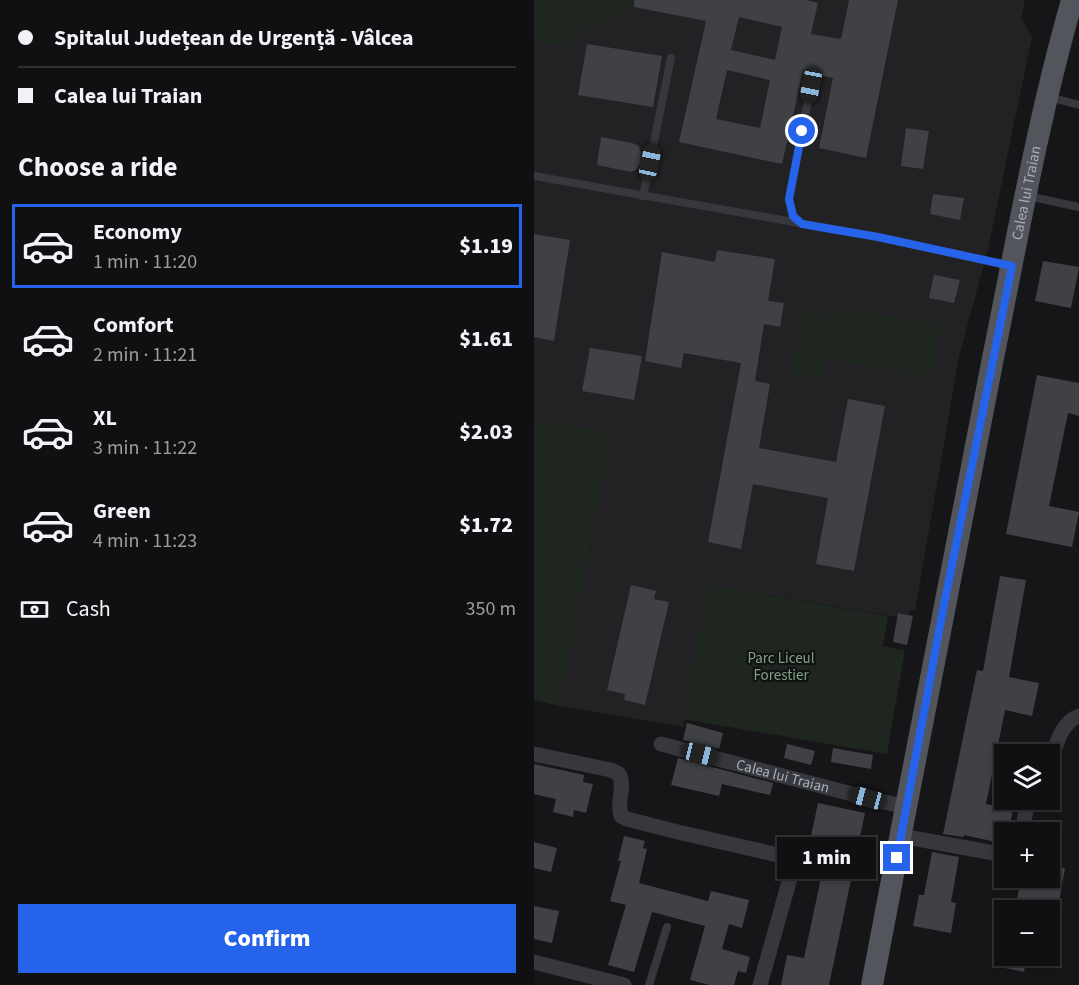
<!DOCTYPE html>
<meta charset="utf-8">
<style>
:root{--surface:#101012;--page:#1e1e20;--text:#f1f3f6;--muted:#9c9d9f;--line:#303032;--accent:#2563eb}
body{margin:0;font-family:"Source Sans 3",sans-serif;background:var(--page);color:var(--text);height:100vh;display:flex;flex-direction:column;font-size:22px;white-space:nowrap}
*{box-sizing:border-box;margin:0}
p{font-size:20px;color:var(--muted)}
.icon{flex:none;width:33px;height:33px;fill:none;stroke:currentColor;stroke-width:2;stroke-linecap:round;stroke-linejoin:round}
.map{position:relative;flex:1;overflow:hidden}
.panel{display:flex;flex-direction:column;background:var(--surface);width:534px}
.panel>*{flex:none}
.banner{display:grid;align-content:center;height:132px;padding:0 18px;background:var(--surface)}
.fabs{position:absolute;left:460px;top:744px;display:grid;gap:12px}
.fabs a{display:grid;place-items:center;width:66px;height:66px;border-radius:0px;background:var(--surface);box-shadow:0 3px 9px #0003,0 0 0 2px var(--line);font-size:30px}
.end{position:absolute;width:27px;height:27px;margin:-14px;border:8px solid #2563eb;background:#fff;box-shadow:0 0 0 3px #fff}
.from{border-radius:50%}
.bubble{position:absolute;height:42px;border-radius:0px;background:var(--surface);box-shadow:0 3px 9px #0003,0 0 0 2px var(--line);font-size:20px;font-weight:800;line-height:42px;text-align:center}
.car{position:absolute;width:18px;height:36px;margin:-18px -9px;border-radius:8px;box-shadow:0 0 4px 2px #0007;background:linear-gradient(#222 24%,#8ab4d8 0 40%,#222 0 76%,#8ab4d8 0 86%,#222 0)}
.banner b{display:flex;align-items:center;gap:21px;height:57px;font-size:22px}
.banner b+b{border-top:2px solid var(--line)}
.banner i{width:15px;height:15px;background:var(--text)}
ul{padding:0;list-style:none}
li{display:flex;align-items:center;gap:18px;height:84px;margin:0 12px 9px;padding:0 6px;border:3px solid transparent;border-radius:0px}
li div{flex:1}
li b{display:block;font-size:22px}
li em{font-style:normal;font-weight:800}
li.current{border-color:var(--accent)}
li>.icon{width:54px;height:54px;stroke-width:1.5}
h2{padding:0 18px;font-size:27px;line-height:72px}
.pay{display:flex;align-items:center;gap:15px;height:66px;padding:0 18px;font-size:22px}
.pay p{margin-inline-start:auto}
.primary-button{display:flex;gap:12px;margin-top:auto;padding:12px 18px}
.primary-button a{flex:1;height:69px;border-radius:0px;background:var(--accent);color:#fff;font-size:24px;font-weight:800;line-height:69px;text-align:center}
main{display:flex;flex:1;min-height:0}
.map>svg:first-child{display:block}
</style>
<main>
<section class="panel">
<div class="banner">
<b><i class="from"></i>Spitalul Județean de Urgență - Vâlcea</b>
<b><i></i>Calea lui Traian</b>
</div>
<h2>Choose a ride</h2>
<ul>
<li class="current"><svg class="icon" aria-label="car" viewBox="0 0 24 24"><path d="M5 17H2v-5l4-1 3-4h7l3 4 3 1v5h-3M9 17h6M6 11h13"/><circle cx="7" cy="17" r="2"/><circle cx="17" cy="17" r="2"/></svg><div><b>Economy</b><p>1 min · 11:20</p></div><em>$1.19</em></li>
<li><svg class="icon" aria-label="car" viewBox="0 0 24 24"><path d="M5 17H2v-5l4-1 3-4h7l3 4 3 1v5h-3M9 17h6M6 11h13"/><circle cx="7" cy="17" r="2"/><circle cx="17" cy="17" r="2"/></svg><div><b>Comfort</b><p>2 min · 11:21</p></div><em>$1.61</em></li>
<li><svg class="icon" aria-label="car" viewBox="0 0 24 24"><path d="M5 17H2v-5l4-1 3-4h7l3 4 3 1v5h-3M9 17h6M6 11h13"/><circle cx="7" cy="17" r="2"/><circle cx="17" cy="17" r="2"/></svg><div><b>XL</b><p>3 min · 11:22</p></div><em>$2.03</em></li>
<li><svg class="icon" aria-label="car" viewBox="0 0 24 24"><path d="M5 17H2v-5l4-1 3-4h7l3 4 3 1v5h-3M9 17h6M6 11h13"/><circle cx="7" cy="17" r="2"/><circle cx="17" cy="17" r="2"/></svg><div><b>Green</b><p>4 min · 11:23</p></div><em>$1.72</em></li>
</ul>
<div class="pay"><svg class="icon" aria-label="cash" viewBox="0 0 24 24"><path d="M3 7h18v10H3z"/><circle cx="12" cy="12" r="2"/></svg>Cash<p>350 m</p></div>
<div class="primary-button"><a>Confirm</a></div>
</section>
<div class="map">
<svg width="545" height="985" viewBox="0 0 545 985">
<rect width="100%" height="100%" fill="#161618"/>
<path fill="#222225" d="M113 0H491L487 18 498 37 454 249 425 357 381 611 375 610 374 619 173 585 149 727 26 706 78 433 0 420V40L36 47 52 28 111 5Z"/>
<path fill="#1e261f" d="M0 0H113L112 5 52 28 36 47 0 40Z
M303 308 407 325 398 378 294 360Z
M267 310 298 316 287 379 257 374Z
M0 420 78 433 26 706 0 700Z
M173 585 354 616 349 646 371 650 353 754 149 719Z"/>
<path fill="#404145" fill-rule="evenodd" d="M100 0H272L284 3 277 34 307 39 315 0H364L332 158 285 148 299 78 269 71 248 164 145 142 172 21 100 7ZM205 17 248 27 241 60 197 50ZM193 70 236 80 226 128 182 119Z
M53 44 128 56 119 107 44 95Z
M372 128 395 131 389 169 367 166Z
M67 137 98 143 105 146 107 154 106 164 102 170 97 172 63 165Z
M399 194 430 198 426 220 396 214Z
M0 234 36 240 20 341 0 337Z
M183 250 241 259 234 301 250 303 246 327 230 324 221 381 236 384 225 448 302 462 314 399 351 406 320 571 282 564 294 498 219 484 207 549 174 542 207 363 150 353 147 368 111 361 128 252 181 262Z
M509 261 545 267 537 308 501 301Z
M400 275 426 280 420 303 395 298Z
M56 348 108 356 100 400 48 391Z
M503 375 545 383V416L534 413 515 506 545 512 538 547 472 534Z
M466 576 492 580 475 677 505 683 498 716 471 710 452 804 479 810 474 832H471V844L430 835 429 837 409 834 443 670 449 671Z
M97 585 122 591 120 599 135 602 111 705 90 700 91 694 73 690Z
M364 613 379 616 373 645 359 642Z
M153 723 189 733 185 749 149 740Z
M253 744 281 751 277 765 250 758Z
M299 748 339 755 337 769 297 762Z
M144 758 239 783 236 795 188 784 185 796 137 785Z
M0 764 50 775 49 782 59 784 52 813 40 810 39 817 19 812 22 799 0 794Z
M284 803 331 813 295 985H247L253 955 270 958 295 840 277 836Z
M90 836 111 841 109 848 113 849 105 883 174 901 177 891 215 900 208 928 195 924 188 949 216 957 212 973 204 971 200 985H176L156 980 171 926 118 912 100 972 74 965 92 905 76 901 87 861H84Z
M0 842 23 848 17 872 0 868Z
M398 852 425 857 417 902 422 903 417 933 379 926 385 895H390Z
M516 865 531 868 523 912 481 910 487 878H516Z
M0 906 25 911 18 943 0 939Z
M473 956H493L490 972 471 968Z"/>
<g fill="none" stroke-linecap="round" stroke-linejoin="round">
<path stroke="#37383d" stroke-width="8" d="M515 97 545 105
M0 176 344 237 476 266
M109 196 137 58
M494 196 545 207
M267 223 259 216 255 199 277 85
M115 985 133 927"/>
<g stroke="#37383d" stroke-width="15">
<path id="s1" d="M127 744 333 798 372 807"/>
<path d="M0 754 77 770 85 774C92 786 82 802 87 816L93 819 144 832 257 858 260 864 226 985"/>
<path d="M516 762C522 746 527 722 545 716"/>
<path d="M488 832 494 800"/>
<path d="M367 836 471 855"/>
<path d="M0 962 90 985"/>
</g>
<path stroke="#53555c" stroke-width="22" id="s2" d="M338 985C378 776 417 567 459 358 483 240 504 120 537 4"/>
</g>
<g fill="none" stroke-linecap="round" stroke-linejoin="round">
<path stroke="#2563eb" stroke-width="8" d="M268 131 255 199 259 216 268 224 344 237 478 266 408 615 363 858"/>
</g>
<g text-anchor="middle" dominant-baseline="central" stroke-width="4.5" stroke-linejoin="round" paint-order="stroke">
<g font-size="15" fill="#a8adb8" stroke="#111113">
<text stroke="none"><textPath href="#s2" startOffset="807">Calea lui Traian</textPath></text>
<text stroke="none"><textPath href="#s1" startOffset="126">Calea lui Traian</textPath></text>
</g>
<g font-size="15" fill="#7fa381" stroke="#111113">
<text x="247" y="658">Parc Liceul<tspan x="247" dy="17">Forestier</tspan></text>
</g>
</g>
</svg>
<div class="fabs">
<a><svg class="icon" aria-label="layers" viewBox="0 0 24 24"><path d="M12 4l9 5-9 5-9-5zM3 14l9 5 9-5"/></svg></a>
<a>+</a>
<a>−</a>
</div>
<i class="end from" style="left:268px;top:131px"></i>
<i class="end" style="left:363px;top:858px"></i>
<div class="bubble" style="left:243px;top:837px;width:99px">1 min</div>
<i class="car" style="left:277px;top:85px;rotate:191deg"></i>
<i class="car" style="left:116px;top:162px;rotate:12deg"></i>
<i class="car" style="left:166px;top:754px;rotate:104deg"></i>
<i class="car" style="left:333px;top:798px;rotate:285deg"></i>
</div>
</main>
